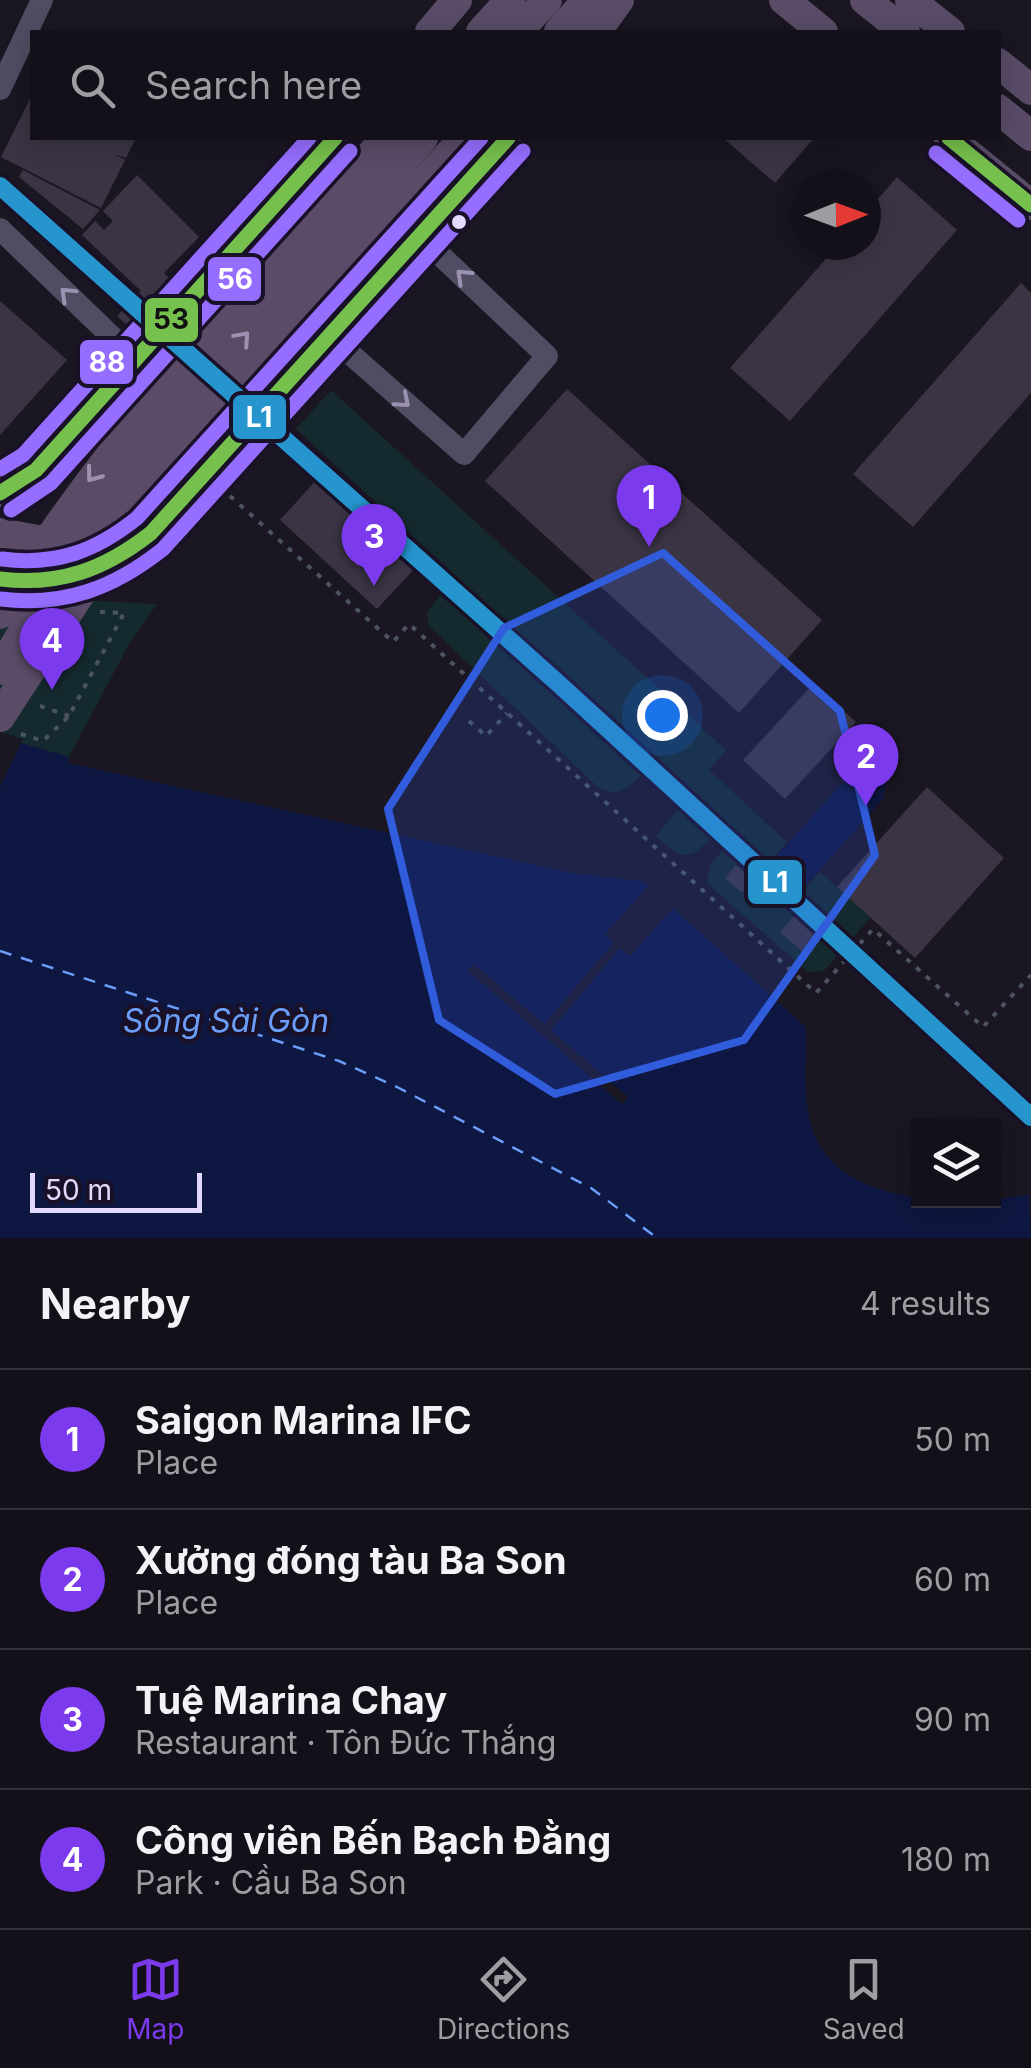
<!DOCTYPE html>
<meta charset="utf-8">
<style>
:root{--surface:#14101a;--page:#211e27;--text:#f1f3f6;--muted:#9d9da2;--line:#333039;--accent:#7c3aed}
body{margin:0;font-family:Inter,sans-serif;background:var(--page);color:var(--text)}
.controls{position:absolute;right:30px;bottom:30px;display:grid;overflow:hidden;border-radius:0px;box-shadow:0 5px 25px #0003}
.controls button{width:90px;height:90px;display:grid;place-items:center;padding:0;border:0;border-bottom:2px solid var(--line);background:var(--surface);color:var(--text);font:50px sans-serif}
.compass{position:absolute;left:791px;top:170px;width:90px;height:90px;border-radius:50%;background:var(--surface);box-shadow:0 5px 25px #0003;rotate:89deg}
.scale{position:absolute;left:30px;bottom:25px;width:172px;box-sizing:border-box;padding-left:10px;border:5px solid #e3d9fd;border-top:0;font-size:28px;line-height:35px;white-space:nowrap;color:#e3d9fd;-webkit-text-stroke:8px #191127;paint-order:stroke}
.you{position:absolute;left:662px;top:715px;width:35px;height:35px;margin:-25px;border:8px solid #fff;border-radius:50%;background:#1a73e8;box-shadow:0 0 0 15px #1a73e833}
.badge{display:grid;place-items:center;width:65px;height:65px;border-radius:50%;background:var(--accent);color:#fff;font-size:32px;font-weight:700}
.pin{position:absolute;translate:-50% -82px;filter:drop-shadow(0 2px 5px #0008)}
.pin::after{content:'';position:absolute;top:52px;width:35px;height:30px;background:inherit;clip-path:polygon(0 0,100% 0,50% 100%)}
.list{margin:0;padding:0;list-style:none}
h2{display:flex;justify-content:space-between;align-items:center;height:130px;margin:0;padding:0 40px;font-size:42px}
h2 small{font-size:32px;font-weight:400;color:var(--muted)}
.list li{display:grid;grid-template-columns:65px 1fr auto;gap:30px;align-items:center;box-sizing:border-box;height:140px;padding:0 40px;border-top:2px solid var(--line)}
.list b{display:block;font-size:38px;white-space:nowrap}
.list p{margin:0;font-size:32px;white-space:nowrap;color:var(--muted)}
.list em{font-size:32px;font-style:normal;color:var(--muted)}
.icon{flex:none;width:55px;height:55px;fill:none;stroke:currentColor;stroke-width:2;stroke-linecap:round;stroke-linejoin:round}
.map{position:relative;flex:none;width:1031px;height:1238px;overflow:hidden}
.search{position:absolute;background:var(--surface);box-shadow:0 5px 25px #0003;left:30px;right:30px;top:30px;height:110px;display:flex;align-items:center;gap:25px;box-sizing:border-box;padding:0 35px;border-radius:0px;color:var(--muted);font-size:38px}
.sheet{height:690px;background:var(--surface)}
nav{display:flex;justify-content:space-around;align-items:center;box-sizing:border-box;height:140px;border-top:2px solid var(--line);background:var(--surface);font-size:28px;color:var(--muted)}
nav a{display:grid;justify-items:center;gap:5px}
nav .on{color:var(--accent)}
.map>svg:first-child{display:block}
</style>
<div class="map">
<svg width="1031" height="1238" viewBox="0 0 1031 1238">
<rect width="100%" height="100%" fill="#1a1622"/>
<!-- green -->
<path fill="#152a2f" d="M331 390 726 750 709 770 787 842 767 865 799 895 820 872 871 917 824 971 808 972 709 885 707 881 711 864 724 849 713 837C687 862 682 860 656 836L680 807 642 774C627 788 620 799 598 787L428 625 427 612 456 576 296 429Z
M0 589 36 598 157 604 129 644 69 757 0 737Z"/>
<!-- water -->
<path fill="#0e1741" d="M0 737 69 757 68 763 577 874 642 881 806 1027C807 1059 802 1097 812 1128 832 1190 908 1200 961 1200 971 1200 983 1203 992 1200 1001 1199 1016 1196 1029 1194L1031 1238H0Z
M868 765 877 768 887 780 883 799 799 893 768 866 852 772Z"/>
<!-- pier -->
<path fill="#1a1622" d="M0 732 23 739 0 787Z
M648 886 673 908 630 956 620 948 551 1030 628 1097 622 1104 468 971 474 964 544 1024 614 942 605 934Z"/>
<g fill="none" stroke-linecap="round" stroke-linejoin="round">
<!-- ferry -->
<path stroke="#6b9ef9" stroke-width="2.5" stroke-dasharray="12 10" stroke-linecap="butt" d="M0 951 339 1061 397 1087 591 1188 657 1238"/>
</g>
<!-- building -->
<path fill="#3a3444" d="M32 95V138H136L126 158 114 154 125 160 101 208 1 157Z
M723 138H814L775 183Z
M23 170 100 210 83 229 19 177Z
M137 175 199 237 164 273 179 287 136 333 117 316 141 291 82 235 95 221 104 230 113 221 103 211Z
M897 177 957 230 790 421 730 368 838 245H866V213Z
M1021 283 1031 293V393L913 527 853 474Z
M0 301 67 360 0 435Z
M567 389 822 620 739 713 485 481Z
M331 464 428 554 377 609 280 520Z
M814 683 856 722 785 799 743 760Z
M927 787 1004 858 915 958 837 887Z
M736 865 753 880 742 893 725 878Z
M798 912 825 935 806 955 780 932Z"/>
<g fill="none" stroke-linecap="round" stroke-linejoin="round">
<!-- path -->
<path stroke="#4c5463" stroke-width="4" stroke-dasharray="5 8" stroke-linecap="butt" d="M230 496 393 642 409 624 816 993 873 929 983 1027 1031 975
M40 706 69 716
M469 721 486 736 507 713
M21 734 43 741 69 716 124 613 99 612"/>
<!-- minor -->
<path stroke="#504c62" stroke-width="22" d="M0 89 42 0
M0 229 135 359
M330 336 464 454 547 356 420 236"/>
<!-- major -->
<path stroke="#5a4c67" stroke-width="30" d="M784 0 823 32
M865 0 905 32
M910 0 950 32
M430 32 457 0
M481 32 510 0
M517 32 547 0
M559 32 587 0
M596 32 619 0
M998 63 1031 90
M998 109 1031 136
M949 138 1031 205
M0 493 36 470 335 138
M0 533 37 540 70 539
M87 573 105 567 151 533 508 138"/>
<!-- major-bridge -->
<path stroke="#5a4c67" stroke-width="30" d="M0 614C108 438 248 290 386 138
M0 670 69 556 154 439 423 138
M0 717 117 537 168 469 226 399 464 138"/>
<defs>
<path id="bus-1" d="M949 138 1031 205
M0 493 36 470 335 138
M0 579C59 586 104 570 151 533L508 138"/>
<path id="bus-2" d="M936 153 1018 220
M11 510 51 483 350 151
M0 599C64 607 114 588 163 549L523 151"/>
<path id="bus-3" d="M0 469 23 455 309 138
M2 559C56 566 96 551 137 518L481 138"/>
</defs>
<!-- bus-1 casing -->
<use href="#bus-1" stroke="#191127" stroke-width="22"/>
<!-- bus-2 casing -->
<use href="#bus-2" stroke="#191127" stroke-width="22"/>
<!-- bus-3 casing -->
<use href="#bus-3" stroke="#191127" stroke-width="22"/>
<!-- bus-1 -->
<use href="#bus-1" stroke="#76c04d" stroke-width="15"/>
<!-- bus-2 -->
<use href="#bus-2" stroke="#966eff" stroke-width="15"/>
<!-- bus-3 -->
<use href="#bus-3" stroke="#966eff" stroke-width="15"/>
<defs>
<path id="metro-1" d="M0 186 560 685 1031 1117"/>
</defs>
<!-- metro-1 casing -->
<use href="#metro-1" stroke="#191127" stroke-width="25"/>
<!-- metro-1 -->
<use href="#metro-1" stroke="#2694cd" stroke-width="18"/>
</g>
<!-- one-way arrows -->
<defs><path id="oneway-chevron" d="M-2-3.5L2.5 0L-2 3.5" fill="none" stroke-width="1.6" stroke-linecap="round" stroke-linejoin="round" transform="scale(2.5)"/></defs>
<g stroke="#9a92b0">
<use href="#oneway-chevron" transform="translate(463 276) rotate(-137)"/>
<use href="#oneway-chevron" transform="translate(67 294) rotate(-136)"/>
<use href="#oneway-chevron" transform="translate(403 401) rotate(41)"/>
</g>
<g stroke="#9e92b2">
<use href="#oneway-chevron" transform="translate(243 338) rotate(-48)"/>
<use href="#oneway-chevron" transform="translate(93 475) rotate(127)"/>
</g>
<!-- marked area -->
<path fill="#315cdc" fill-opacity="0.2" stroke="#315cdc" stroke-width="8" stroke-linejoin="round" d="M663 553 840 711 875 855 744 1040 555 1094 439 1020 388 809 504 628Z"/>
<!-- markers -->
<circle fill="#e3d9fd" stroke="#191127" stroke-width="4" cx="459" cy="222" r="9"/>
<g text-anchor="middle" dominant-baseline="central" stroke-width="9" stroke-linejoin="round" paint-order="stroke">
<!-- water labels -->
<g font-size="32" font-style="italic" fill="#6b9ef9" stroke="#191127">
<text x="226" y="1020">Sông Sài Gòn</text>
</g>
</g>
<g stroke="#191127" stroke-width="4">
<rect x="206" y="255" width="57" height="48" rx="10" fill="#966eff"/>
<rect x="143" y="296" width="57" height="48" rx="10" fill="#76c04d"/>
<rect x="78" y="338" width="57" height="48" rx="10" fill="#966eff"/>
<rect x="231" y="393" width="57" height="48" rx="10" fill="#2694cd"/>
<rect x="746" y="858" width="58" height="48" rx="10" fill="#2694cd"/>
</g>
<g font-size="28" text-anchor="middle" font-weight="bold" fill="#fff">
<text x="235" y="289">56</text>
<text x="107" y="372">88</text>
<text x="259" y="427">L1</text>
<text x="775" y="892">L1</text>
</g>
<g font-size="28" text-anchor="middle" font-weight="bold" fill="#111">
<text x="171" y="329">53</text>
</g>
</svg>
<div class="controls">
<button><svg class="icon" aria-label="layers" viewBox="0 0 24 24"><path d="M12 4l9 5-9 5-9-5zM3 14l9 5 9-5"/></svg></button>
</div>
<svg class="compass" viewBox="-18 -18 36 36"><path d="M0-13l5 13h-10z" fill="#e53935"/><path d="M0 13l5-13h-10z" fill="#9d9da2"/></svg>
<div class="scale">50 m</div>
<div class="you"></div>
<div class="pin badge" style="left:649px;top:547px">1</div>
<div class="pin badge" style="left:866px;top:806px">2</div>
<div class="pin badge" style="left:374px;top:586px">3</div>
<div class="pin badge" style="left:52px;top:690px">4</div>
<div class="search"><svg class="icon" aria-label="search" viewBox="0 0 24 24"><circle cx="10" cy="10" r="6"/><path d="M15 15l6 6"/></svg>Search here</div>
</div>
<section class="sheet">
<h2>Nearby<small>4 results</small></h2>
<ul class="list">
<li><span class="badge">1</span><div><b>Saigon Marina IFC</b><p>Place</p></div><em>50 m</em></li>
<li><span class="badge">2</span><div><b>Xưởng đóng tàu Ba Son</b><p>Place</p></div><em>60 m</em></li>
<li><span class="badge">3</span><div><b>Tuệ Marina Chay</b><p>Restaurant · Tôn Đức Thắng</p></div><em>90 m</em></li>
<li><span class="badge">4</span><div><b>Công viên Bến Bạch Đằng</b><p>Park · Cầu Ba Son</p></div><em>180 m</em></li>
</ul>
</section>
<nav>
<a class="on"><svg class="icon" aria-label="map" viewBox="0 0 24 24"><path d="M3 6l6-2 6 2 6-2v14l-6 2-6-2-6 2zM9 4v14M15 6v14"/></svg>Map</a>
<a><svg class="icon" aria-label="directions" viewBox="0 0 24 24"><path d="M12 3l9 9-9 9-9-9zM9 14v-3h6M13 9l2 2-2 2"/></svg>Directions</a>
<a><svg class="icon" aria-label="saved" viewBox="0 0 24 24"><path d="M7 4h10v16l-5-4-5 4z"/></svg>Saved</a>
</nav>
